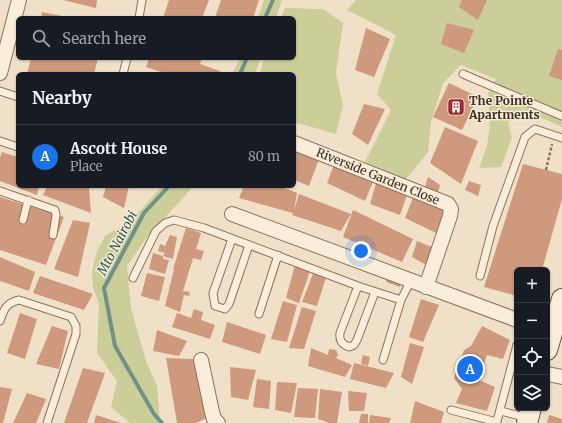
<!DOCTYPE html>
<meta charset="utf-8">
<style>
:root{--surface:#171b24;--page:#20242c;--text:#f1f3f6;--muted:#9ea1a6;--line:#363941;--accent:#1a73e8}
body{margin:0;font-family:Merriweather,serif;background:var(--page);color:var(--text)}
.controls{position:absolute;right:12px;bottom:12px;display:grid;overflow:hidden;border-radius:6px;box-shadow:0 1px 3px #0004}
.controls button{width:36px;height:36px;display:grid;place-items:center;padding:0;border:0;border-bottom:1px solid var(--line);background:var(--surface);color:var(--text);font:20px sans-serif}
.you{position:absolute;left:361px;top:251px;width:14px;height:14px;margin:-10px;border:3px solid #fff;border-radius:50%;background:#1a73e8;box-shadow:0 0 0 6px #1a73e833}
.badge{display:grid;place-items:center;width:26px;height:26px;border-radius:50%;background:var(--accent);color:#fff;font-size:13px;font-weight:700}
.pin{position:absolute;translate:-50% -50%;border:2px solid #fff;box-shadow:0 1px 4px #0006}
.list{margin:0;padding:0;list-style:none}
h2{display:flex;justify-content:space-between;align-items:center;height:52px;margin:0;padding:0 16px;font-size:17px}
h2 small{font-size:13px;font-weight:400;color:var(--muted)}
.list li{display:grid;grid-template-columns:26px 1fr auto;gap:12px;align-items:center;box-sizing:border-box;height:64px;padding:0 16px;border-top:1px solid var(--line)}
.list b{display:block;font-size:15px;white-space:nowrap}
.list p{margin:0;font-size:13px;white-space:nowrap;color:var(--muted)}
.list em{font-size:13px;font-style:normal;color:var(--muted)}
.icon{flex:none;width:22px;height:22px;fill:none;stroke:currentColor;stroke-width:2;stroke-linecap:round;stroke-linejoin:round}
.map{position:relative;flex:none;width:562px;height:423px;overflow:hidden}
.search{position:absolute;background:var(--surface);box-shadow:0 1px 3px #0004;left:16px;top:16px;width:280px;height:44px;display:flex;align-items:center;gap:10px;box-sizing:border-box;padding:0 14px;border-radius:6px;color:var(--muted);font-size:15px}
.panel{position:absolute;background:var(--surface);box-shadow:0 1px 3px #0004;left:16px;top:72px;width:280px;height:116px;border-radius:6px}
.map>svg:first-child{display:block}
</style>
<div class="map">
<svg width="562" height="423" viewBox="0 0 562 423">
<rect width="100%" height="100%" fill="#efe0c7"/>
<!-- green -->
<path fill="#ccce9a" d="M264 0H282L276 18H258Z
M356 0H562V127L528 112 508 122 512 138 501 167 479 168 487 146 490 122 488 93 496 79 461 65 443 83 431 122 428 152 406 179 365 162 391 110 377 94 396 35 347 10Z
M285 8 323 9 343 23 336 73 343 105 336 134 294 122V74H260L264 58H294V18H281Z
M240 58H261L255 74H232Z
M164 186H194L147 237 127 266 131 308 146 361 157 386 160 423H130L111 407 117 381 97 353 99 304 93 288 92 271 97 251 105 236 131 221 159 189Z"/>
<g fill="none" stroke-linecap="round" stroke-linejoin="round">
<!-- stream -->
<path stroke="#6e9287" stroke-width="4" d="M265 18 273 0
M240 74 247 58
M162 423 154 414 115 346 104 288 144 213 169 186"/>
</g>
<!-- building -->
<path fill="#ce997c" d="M63 0H97L96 8Z
M169 0H209L202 18H163Z
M221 0H259L253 18H215Z
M462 0H487L478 20 459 7Z
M42 12 66 17V18H41Z
M447 23 474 30 464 53 441 44Z
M366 28 390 39 374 77 355 70Z
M558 49 562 50V80L549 76Z
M31 58H98L94 74H27Z
M149 58H202L200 64 220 71 219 74H167L146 67Z
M449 83 478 97 462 130 433 117Z
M364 104 385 109 368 145 352 134Z
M445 127 478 141 461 184 430 163Z
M294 150 319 159 309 186 294 180Z
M2 152 18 157V186H39L37 195 0 181V157Z
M335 162 373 182 365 201 327 183Z
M523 164 562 174V199L542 270H517V296L484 287Z
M428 177 440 185 438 193 425 187Z
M377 180 408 192 400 215 370 204Z
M469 181 481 185 478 196 465 190Z
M47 186H85L89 188 91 213 43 195Z
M106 186H129L124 208 103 197Z
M244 186H279L297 193 294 210 299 194 351 214 341 231 292 215 293 213 239 198Z
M414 195 446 211 436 233 405 218Z
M0 197 64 217 46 265 0 250Z
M353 210 413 239 402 262 343 237Z
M73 220 90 223 78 277 54 269Z
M186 228 201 233 196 249 204 251 201 260 193 258 183 291 190 292 189 296 184 295 180 312 165 306 174 269H173Z
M170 235 177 237 173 259 163 256 165 253 158 251 160 244 165 246Z
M417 241 434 248 426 265 412 257Z
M153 253 163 256V259L169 260 165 274 149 269Z
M0 257 35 272 29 291 0 281Z
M295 265 311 268 299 303 286 298Z
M314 271 327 274 317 306 302 302Z
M389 272 402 279 400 287 386 282Z
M147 273 165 277 159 301 141 296Z
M40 276 93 294 84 310 33 293Z
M421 299 439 305 423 342 409 337Z
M283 301 297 305 287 342 271 339Z
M302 307 316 311 304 349 289 348Z
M194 309 203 312 201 320 215 325 210 339 172 327 177 313 191 318Z
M20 313 37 319 25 359 7 353Z
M227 322 266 335 260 354 222 342Z
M52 326 68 331 59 369 36 364Z
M482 326 510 340 503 359 487 355 479 380 495 387 487 411 456 403 462 389 454 378 464 350 471 346Z
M157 330 187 341 179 356 153 351Z
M410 343 424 347 412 384 401 377Z
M311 348 328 355 329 349 336 350 338 355 336 358 352 365 345 377 308 366Z
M363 355 370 357 368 366 361 364Z
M166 358 193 359 207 418 196 423H177Z
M354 363 394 373 386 388 350 379Z
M230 367 256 370 248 400 231 397Z
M83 368 105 373 87 423H64Z
M257 379 271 381 269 409 253 407Z
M277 382 297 383 291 413 275 410Z
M0 387 12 389 3 423H0Z
M298 388 318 389 315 418 294 417Z
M320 389 342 392 337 423H329L318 419Z
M348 391 367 393 364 411H349Z
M27 393 46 399 36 423H13Z
M415 401 444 412 441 423H410Z
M361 414H368V423H359Z
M96 415 121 423H94Z
M370 415 391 418 389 423H369Z
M549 415 562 419V423H547Z"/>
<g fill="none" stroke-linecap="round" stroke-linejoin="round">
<defs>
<path id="lane" d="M139 18 142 0
M123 74 127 58
M463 74 562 116
M0 91 18 97
M0 141 18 147
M0 191 55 210 56 215 53 235
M23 220 28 200
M232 239 213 293 215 306 225 309 229 304 249 245
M480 276 493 226 525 137 535 129 562 138
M133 278 156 231 165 223 174 220 204 228 358 286 401 300 411 280
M358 286 340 333C339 341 342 344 349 347L354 345 357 340 375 292
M259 314 278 255
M0 321C4 309 6 303 19 300L71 317 76 326V334L47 423
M383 360 401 300
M451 410 493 421H497L517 345
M501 411 528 418"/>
<path id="street" d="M0 73 19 0
M294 143 448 204 451 209 450 216 426 287
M232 214 517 320
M201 360 212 412 214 419 218 423
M547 374 562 377"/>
<path id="secondary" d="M547 350 562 299
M527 423 531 408"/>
</defs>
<!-- lane casing -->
<use href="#lane" stroke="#8c725c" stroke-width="9"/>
<!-- street casing -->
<use href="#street" stroke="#8c725c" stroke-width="16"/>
<!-- secondary casing -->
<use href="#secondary" stroke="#6d533f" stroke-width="22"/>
<!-- path -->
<path stroke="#8c725c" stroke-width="2.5" stroke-dasharray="3 2" stroke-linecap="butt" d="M546 170 552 144"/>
<!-- lane -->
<use href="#lane" stroke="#faeedb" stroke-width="7"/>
<!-- street -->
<use href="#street" stroke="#faeedb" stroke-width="14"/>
<!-- secondary -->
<use href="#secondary" stroke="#faeedb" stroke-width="20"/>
</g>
<!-- icons -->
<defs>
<symbol id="building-square" viewBox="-11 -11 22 22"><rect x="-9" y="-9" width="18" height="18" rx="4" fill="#9c2a33" stroke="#f6ebd7"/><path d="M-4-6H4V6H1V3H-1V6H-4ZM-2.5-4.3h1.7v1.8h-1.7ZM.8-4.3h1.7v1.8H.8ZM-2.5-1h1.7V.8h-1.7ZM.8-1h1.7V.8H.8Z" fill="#fff"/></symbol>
</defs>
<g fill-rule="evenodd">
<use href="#building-square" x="446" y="97" width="20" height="20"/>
</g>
<g text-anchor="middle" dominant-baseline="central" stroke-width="3" stroke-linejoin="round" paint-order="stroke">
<!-- poi labels -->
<g font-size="12" font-weight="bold" fill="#3c2b20" stroke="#f6ebd7" text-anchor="start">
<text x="469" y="100">The Pointe<tspan x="469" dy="14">Apartments</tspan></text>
</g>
<!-- street labels -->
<g font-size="12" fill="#3c2b20" stroke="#f6ebd7">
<text transform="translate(378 176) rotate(22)">Riverside Garden Close</text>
</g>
<!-- water labels -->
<g font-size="13" font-style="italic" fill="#2f5b56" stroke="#f6ebd7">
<text transform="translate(117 243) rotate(-62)">Mto Nairobi</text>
</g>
</g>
</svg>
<div class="controls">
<button>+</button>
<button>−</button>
<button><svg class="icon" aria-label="locate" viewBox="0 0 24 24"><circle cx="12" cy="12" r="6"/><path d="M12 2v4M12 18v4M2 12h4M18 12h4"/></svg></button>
<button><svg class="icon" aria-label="layers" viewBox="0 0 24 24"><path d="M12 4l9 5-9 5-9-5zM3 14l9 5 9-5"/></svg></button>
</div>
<div class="you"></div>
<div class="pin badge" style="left:470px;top:369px">A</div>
<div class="search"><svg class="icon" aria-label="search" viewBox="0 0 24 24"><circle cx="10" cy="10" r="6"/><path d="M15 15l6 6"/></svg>Search here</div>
<section class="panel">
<h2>Nearby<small></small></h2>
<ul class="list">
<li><span class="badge">A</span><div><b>Ascott House</b><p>Place</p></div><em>80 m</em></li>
</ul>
</section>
</div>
